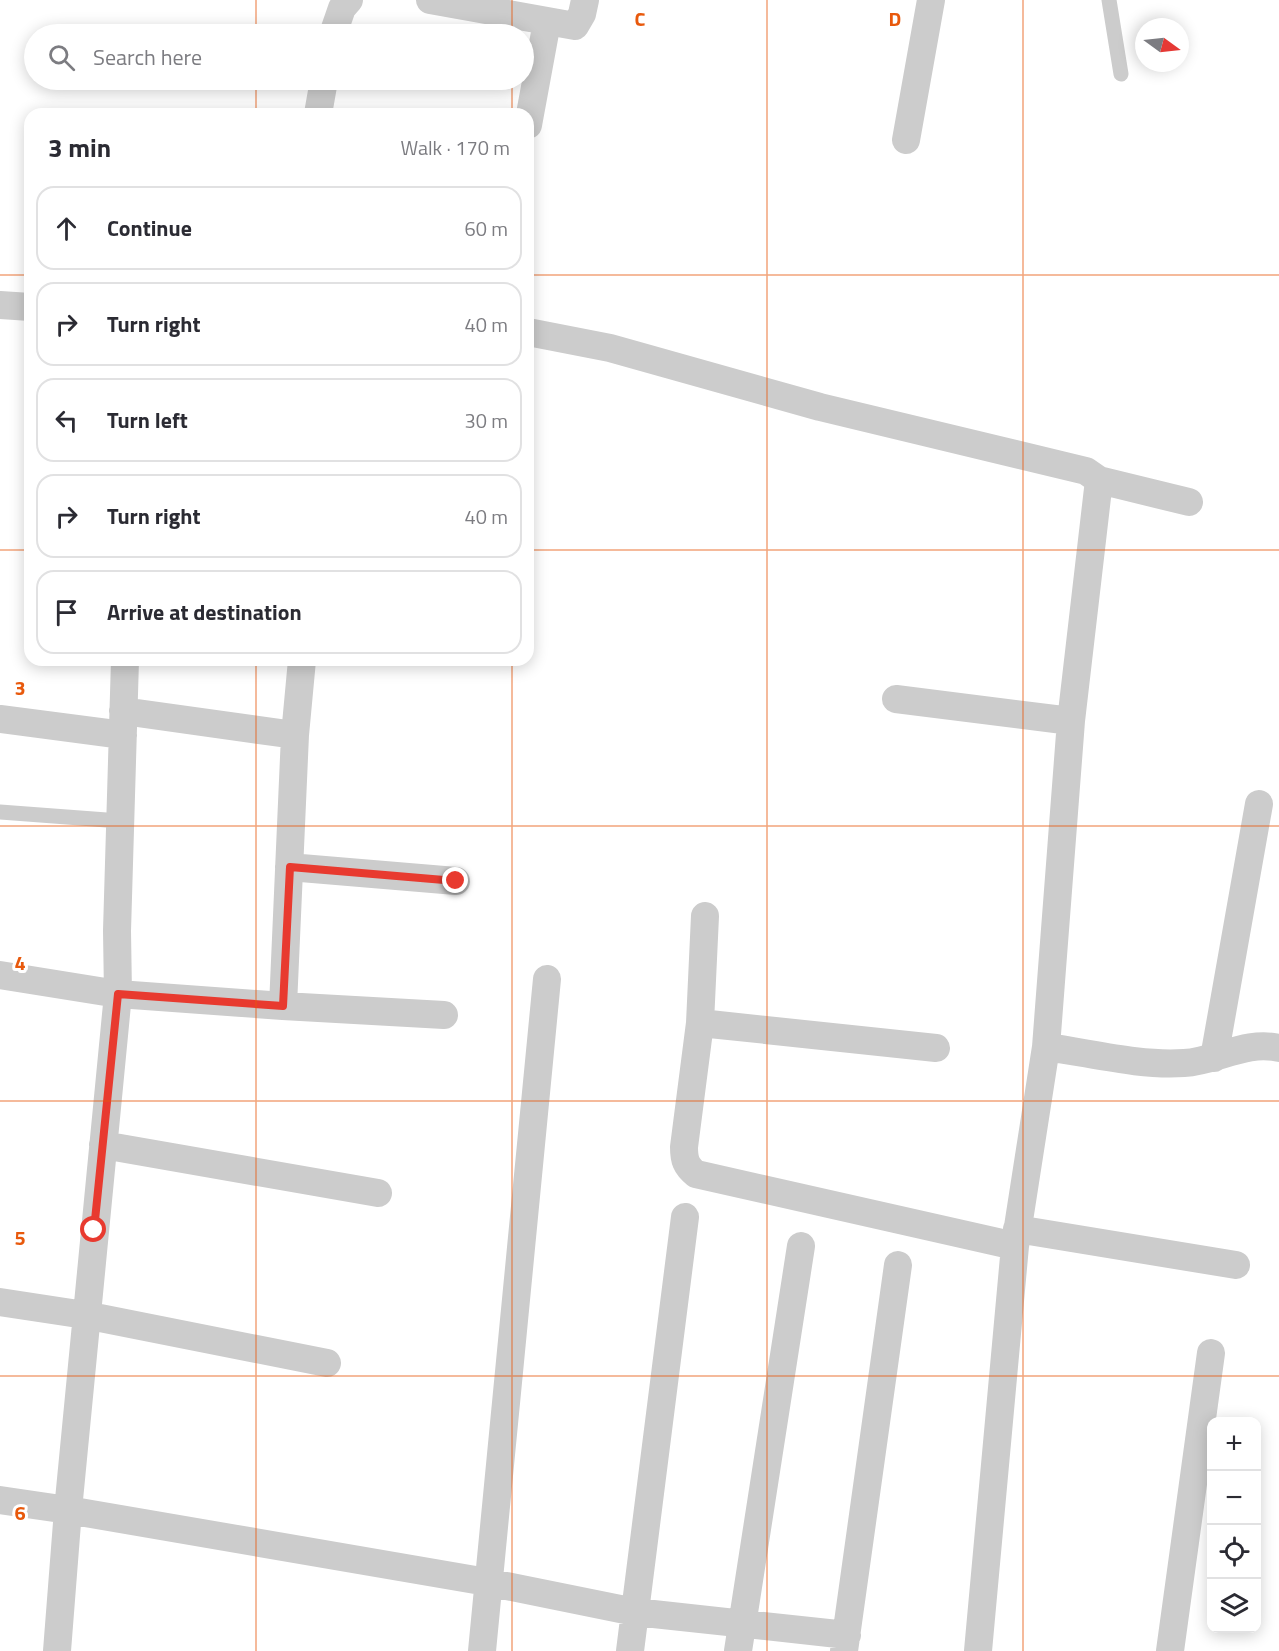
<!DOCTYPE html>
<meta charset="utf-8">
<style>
:root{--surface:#fff;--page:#f2f2f3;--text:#2b2b33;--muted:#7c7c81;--line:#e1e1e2}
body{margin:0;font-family:"Titillium Web",sans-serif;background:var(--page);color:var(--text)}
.controls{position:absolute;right:18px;bottom:18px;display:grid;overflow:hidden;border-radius:12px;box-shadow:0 3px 15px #0003}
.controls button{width:54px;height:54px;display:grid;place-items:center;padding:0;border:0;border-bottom:2px solid var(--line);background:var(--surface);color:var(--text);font:30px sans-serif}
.compass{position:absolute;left:1135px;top:18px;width:54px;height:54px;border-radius:50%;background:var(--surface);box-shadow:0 3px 15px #0003;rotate:105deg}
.stop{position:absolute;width:18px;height:18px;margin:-14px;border:4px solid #e83a2f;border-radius:50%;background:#fff}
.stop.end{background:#e83a2f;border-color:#fff;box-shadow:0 2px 6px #0008}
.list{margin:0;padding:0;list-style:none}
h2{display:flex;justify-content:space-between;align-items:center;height:78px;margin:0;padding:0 24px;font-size:26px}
h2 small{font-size:20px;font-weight:400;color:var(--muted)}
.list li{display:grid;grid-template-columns:39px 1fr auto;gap:18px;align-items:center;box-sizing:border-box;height:84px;margin:0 12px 12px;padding:0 12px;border:2px solid var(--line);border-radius:18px}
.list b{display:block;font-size:22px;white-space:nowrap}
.list em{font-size:20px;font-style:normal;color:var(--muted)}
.icon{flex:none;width:33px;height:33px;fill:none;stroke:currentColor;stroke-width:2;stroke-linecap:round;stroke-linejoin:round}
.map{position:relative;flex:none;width:1279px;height:1651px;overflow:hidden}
.search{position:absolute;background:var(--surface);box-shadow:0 3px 15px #0003;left:24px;top:24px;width:510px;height:66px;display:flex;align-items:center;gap:15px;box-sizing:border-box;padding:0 21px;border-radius:33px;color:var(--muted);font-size:22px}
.panel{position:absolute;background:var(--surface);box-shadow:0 3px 15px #0003;left:24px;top:108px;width:510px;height:558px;border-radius:18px}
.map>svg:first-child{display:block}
</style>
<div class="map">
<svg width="1279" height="1651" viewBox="0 0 1279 1651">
<rect width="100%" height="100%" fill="#fff"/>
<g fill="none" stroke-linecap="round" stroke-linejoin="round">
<!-- lane -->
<path stroke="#ccc" stroke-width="15" d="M1109 0 1121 74
M0 812 120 821"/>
<!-- street -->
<path stroke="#ccc" stroke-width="28" d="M430 0 575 26 582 14 585 0
M333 34 342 8 349 0
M318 114 324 80
M528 125 547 22
M906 140 931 0
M0 305 30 307
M528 332 610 348 820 407 1086 471 1099 480 1071 721 1046 1047 1015 1246 978 1651
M1099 480 1189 502
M896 699 1071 721
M123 711 295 735
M0 719 123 735
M289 867 456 881
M705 916 700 1023 684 1147C684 1160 686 1166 696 1174L1015 1246
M0 975 118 994 283 1006 444 1015
M283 1006 295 735 302 660
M700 1023 936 1048
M1046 1047C1091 1053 1138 1066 1184 1063 1217 1061 1246 1040 1279 1048
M1214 1058 1259 804
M103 1145 378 1193
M1017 1229 1236 1265
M0 1302 85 1315 327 1363
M0 1500 68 1510 118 994 117 931 125 660
M57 1651 68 1510 487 1582 635 1612 847 1635
M482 1651 547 979
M630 1651 685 1217
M738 1651 801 1246
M844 1651 898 1265
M1170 1651 1211 1353"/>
</g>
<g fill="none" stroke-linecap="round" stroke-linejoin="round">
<!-- route -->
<path stroke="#e83a2f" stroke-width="8" d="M94 1230 118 994 283 1006 290 867 456 881"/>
</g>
<!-- grid -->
<path fill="none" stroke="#e8590c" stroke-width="1.5" stroke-opacity="0.55" d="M256 0V34M512 0V34M767 0V1651M1023 0V1651M256 80V114M512 80V114M0 275H30M528 275H1279M0 550H30M528 550H1279M256 660V1651M512 660V1651M0 826H1279M0 1101H1279M0 1376H1279"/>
<g font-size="20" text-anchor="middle" font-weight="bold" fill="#e8590c" stroke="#fff" stroke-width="6" stroke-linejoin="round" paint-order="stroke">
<text x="640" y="26">C</text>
<text x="895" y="26">D</text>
<text x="20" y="695">3</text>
<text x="20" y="970">4</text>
<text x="20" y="1245">5</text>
<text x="20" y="1520">6</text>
</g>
</svg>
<div class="controls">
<button>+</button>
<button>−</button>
<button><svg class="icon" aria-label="locate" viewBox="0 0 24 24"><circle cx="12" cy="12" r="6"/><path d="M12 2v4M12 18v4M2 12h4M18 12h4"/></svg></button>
<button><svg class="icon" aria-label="layers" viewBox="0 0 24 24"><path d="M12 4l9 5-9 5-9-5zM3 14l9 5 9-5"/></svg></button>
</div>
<svg class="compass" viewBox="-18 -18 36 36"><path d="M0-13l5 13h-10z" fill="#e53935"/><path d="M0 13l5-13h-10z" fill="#7c7c81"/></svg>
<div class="stop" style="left:94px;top:1230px"></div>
<div class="stop end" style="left:456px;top:881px"></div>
<div class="search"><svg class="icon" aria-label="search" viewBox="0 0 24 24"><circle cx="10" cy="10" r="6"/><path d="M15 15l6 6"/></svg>Search here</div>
<section class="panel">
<h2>3 min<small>Walk · 170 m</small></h2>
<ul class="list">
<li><svg class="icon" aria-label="ahead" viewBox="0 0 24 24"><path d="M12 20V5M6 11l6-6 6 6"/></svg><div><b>Continue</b></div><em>60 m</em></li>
<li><svg class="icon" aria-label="right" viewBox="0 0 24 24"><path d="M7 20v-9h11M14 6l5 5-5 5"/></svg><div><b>Turn right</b></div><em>40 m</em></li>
<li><svg class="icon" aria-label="left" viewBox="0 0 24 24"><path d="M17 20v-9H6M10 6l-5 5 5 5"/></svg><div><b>Turn left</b></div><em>30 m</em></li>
<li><svg class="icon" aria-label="right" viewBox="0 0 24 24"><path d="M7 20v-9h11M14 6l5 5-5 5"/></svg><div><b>Turn right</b></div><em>40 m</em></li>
<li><svg class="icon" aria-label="arrive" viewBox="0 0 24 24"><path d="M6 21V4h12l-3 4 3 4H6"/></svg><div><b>Arrive at destination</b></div></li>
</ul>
</section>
</div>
